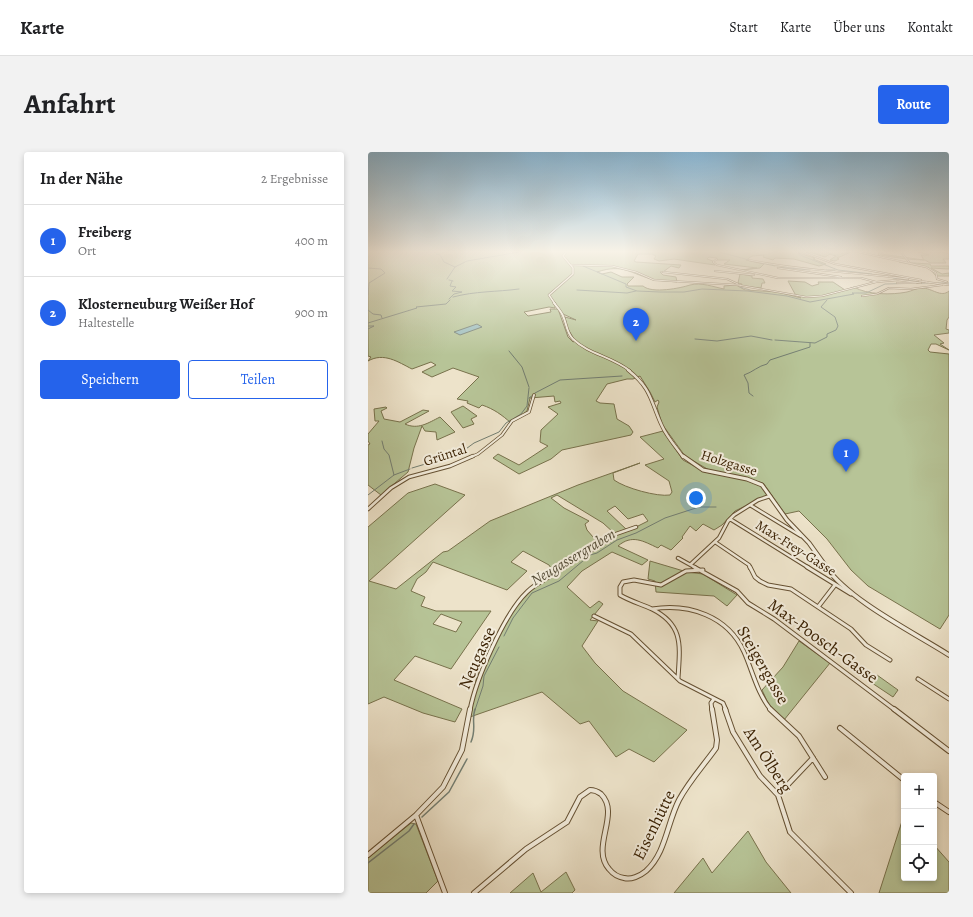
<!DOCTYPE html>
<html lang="de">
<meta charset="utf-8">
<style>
:root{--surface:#fff;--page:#f2f2f2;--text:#202124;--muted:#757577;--line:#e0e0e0;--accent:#2563eb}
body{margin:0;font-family:Alegreya,serif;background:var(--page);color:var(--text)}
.controls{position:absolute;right:12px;bottom:12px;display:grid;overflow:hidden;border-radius:4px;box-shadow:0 2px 6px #0003}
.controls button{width:36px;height:36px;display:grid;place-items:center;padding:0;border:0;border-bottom:1px solid var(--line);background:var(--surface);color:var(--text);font:20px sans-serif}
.you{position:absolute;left:328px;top:346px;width:14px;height:14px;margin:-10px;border:3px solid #fff;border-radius:50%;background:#1a73e8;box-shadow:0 0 0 6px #1a73e833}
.badge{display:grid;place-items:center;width:26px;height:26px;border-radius:50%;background:var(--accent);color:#fff;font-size:13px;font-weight:700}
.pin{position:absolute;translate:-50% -33px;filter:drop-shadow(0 1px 2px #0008)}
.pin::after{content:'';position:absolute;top:21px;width:14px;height:12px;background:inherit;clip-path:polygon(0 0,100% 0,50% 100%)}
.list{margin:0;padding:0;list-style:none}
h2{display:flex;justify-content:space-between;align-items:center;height:52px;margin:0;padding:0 16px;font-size:17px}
h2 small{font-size:13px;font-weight:400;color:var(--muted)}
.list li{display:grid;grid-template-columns:26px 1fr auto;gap:12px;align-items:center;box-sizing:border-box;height:72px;padding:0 16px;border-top:1px solid var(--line)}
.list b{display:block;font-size:15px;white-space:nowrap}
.list p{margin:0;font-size:13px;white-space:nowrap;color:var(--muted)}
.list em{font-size:13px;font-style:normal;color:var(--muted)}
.actions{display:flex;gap:8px;padding:12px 16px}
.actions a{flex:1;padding:9px 0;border:1px solid var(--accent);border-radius:4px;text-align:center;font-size:14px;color:var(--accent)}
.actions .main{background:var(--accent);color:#fff}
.icon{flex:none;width:22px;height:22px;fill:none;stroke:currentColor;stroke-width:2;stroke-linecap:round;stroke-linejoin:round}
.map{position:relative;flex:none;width:581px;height:741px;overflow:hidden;border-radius:4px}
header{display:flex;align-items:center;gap:24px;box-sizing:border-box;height:56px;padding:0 20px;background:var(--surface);border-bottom:1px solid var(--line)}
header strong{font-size:19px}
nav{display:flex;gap:22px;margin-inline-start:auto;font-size:14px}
.intro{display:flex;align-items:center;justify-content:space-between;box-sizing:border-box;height:96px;padding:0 24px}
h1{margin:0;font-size:28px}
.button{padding:10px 18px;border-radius:4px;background:var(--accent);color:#fff;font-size:14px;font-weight:700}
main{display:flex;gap:24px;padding:0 24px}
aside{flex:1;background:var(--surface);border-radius:4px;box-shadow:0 2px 6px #0003}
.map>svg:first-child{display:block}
</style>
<header>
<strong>Karte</strong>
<nav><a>Start</a><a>Karte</a><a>Über uns</a><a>Kontakt</a></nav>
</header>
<div class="intro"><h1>Anfahrt</h1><a class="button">Route</a></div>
<main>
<aside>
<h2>In der Nähe<small>2 Ergebnisse</small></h2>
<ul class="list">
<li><span class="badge">1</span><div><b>Freiberg</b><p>Ort</p></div><em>400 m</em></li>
<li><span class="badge">2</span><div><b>Klosterneuburg Weißer Hof</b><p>Haltestelle</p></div><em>900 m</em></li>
</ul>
<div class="actions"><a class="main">Speichern</a><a>Teilen</a></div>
</aside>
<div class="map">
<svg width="581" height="741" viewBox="0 0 581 741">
<rect width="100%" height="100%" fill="#ede3ca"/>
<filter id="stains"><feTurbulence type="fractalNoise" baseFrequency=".005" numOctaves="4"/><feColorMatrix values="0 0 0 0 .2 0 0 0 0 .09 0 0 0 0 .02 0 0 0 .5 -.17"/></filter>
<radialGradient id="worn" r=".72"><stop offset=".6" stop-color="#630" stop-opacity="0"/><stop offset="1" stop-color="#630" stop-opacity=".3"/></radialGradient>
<!-- green -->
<path fill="#b7c497" stroke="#78724c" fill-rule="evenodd" d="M0 99H485L469 106 471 107 467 109 462 108 468 104 462 102 457 105 442 100 430 101 447 106 445 107 458 112 451 114 426 107 407 106 405 108 395 105 396 103 384 104 378 108 396 112 392 116 373 118 389 116 356 112 362 108H349V106L341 105 339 107 345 109 347 113 306 107 291 109 286 107 288 104 284 102H270L266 109 268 110 313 113 311 116 303 114 295 120H292L295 123 308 125 309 130C302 129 294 129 287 128 262 122 256 111 229 120L234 122 243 120 254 125H266L259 132 260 134H275C284 142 313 136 322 133 333 130 346 135 356 137V134L368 133 377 138 410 140 433 146 427 142 420 129 437 130 444 134 451 132 450 130H465L477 138 486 135C499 143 524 143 539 140 544 139 548 136 554 136 564 136 573 146 581 139V165L579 168 578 177 581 178V181L566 183 576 191 572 192 581 198 568 192H563L560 198 562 200 581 202V463L572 477 500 434 483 418 459 387 431 359 417 362 395 331 373 325 341 318 317 304 294 272 289 255 291 250 290 248 287 250 282 240 272 224 265 227H259L239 232 228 249 232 251 246 252 249 267 261 274 265 280 263 283 194 298 183 307 151 322 125 306 130 302 151 313 180 294 172 290 173 278 190 262 180 255 193 251 192 249 187 250 186 244 162 246 159 259 143 271C134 263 126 257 114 253L111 256 99 251 100 249 89 247 111 225 85 216 64 225 54 220 68 213 63 210 44 217C30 210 16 200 0 209L3 205 0 204ZM187 154 195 162 208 168 197 165 199 175 207 189 205 190 200 185 190 157H182L183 160 160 164 156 160 181 155 187 156Z
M511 99H514L513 102 556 108 553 103H561L548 99 581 101V107H575L578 111H562L557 108H556L538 107 512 103 510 105Z
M531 110 562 112 563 114H581V117L563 116 574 122 581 121V124H568L561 116Z
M372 122 384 124V126L395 127 397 131H394L393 136 373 134 374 132 370 131Z
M95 254 109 264 103 267 106 272 95 276 83 260Z
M18 255 19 256 13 259 16 267 32 270 55 258 61 259 37 272C50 278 60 271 72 265L87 280 69 288 68 280 57 279 54 274 46 296 40 320 13 343 0 333V293L2 292 0 289V282L11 269H7L6 257Z
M295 279 315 308 337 320 378 328 393 334 400 343 367 359 354 373 346 378 335 372 328 379 322 374 314 385 315 386 303 398 293 393 290 396C275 389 264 382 250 394L280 408 274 413 244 400 214 419 199 435 222 456 231 449 235 452 222 468 230 469 214 494 227 511 255 539 319 578 286 610 261 597 248 605 221 569 212 572 174 540 99 566 109 524 146 454 160 438 186 421 181 413 155 399 143 410 159 419 139 438 65 410 58 420 49 427 43 439 57 445 53 454 68 459H123L83 517 47 504 26 528 94 557 87 570 55 561 16 545 0 552V375L40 341 67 332 97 343 1 429 28 437 75 400 80 399 122 369 210 333 272 311 245 321 246 328C257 336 289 345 302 343L304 340 301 329 277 313 296 307 272 285ZM189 343 235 371 246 381 231 392 219 378 217 372 221 369 196 356 183 346ZM247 354 260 367 275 362 280 369 260 379 239 359ZM73 462 94 470 88 480 65 472Z
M282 409 319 420 335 422 369 443 359 454 346 444 288 440 287 429 280 427Z
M431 489 462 511 416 568 401 553 394 538 415 515Z
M509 523 530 538 525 545 504 531Z
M536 663V726H566V693L581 710V741H511Z
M43 671 48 672 70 729 58 741H0V706Z
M380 679 398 710 423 741H306L335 706 344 721Z
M198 720 207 738 204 741H142L165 721 173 740Z"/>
<!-- water -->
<path fill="#9bbdbe" stroke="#737e72" d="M109 172 114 175 92 183 86 180Z"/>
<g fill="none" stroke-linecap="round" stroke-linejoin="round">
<!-- stream-far1 -->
<path stroke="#737e72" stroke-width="1" d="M60 99 69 101
M71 99 68 102 72 103 76 110 87 115 79 127
M348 99 388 110
M429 99 432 103 470 118 504 122
M393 111 407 114
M215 114 258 132V135L269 139 292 140H316L334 137 379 139 419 144 442 150 486 142 484 141H498L517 132 560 131
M87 115 99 109 157 99
M409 115 442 118
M0 116 13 117 17 121 1 131 0 143
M450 118H456
M458 118H467
M525 126 552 130
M81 128 85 129
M570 131H581
M372 135 382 138
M209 138 259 141 268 139
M85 145C107 139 129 140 151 137
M81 147 86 142 94 140 84 139 88 135 82 134 84 129
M0 158 5 162 13 163 14 166
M0 171 49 156 48 155 78 152 82 148
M0 174H6L0 177
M327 187 349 189 383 184 404 188
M407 188 447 191 459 185V182L468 178 470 174 467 165 453 155 459 148
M141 199 154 215 161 235
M167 241 192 228 254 224
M385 244 381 241 380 231 376 223C385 220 390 214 399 212L402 208 442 195V191
M161 246 165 243
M44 316 91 302 106 291 131 280 138 271 153 262 159 254 161 236
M26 323 42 317
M0 343 26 323 21 303 16 297 14 289
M136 484 145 466 164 441 191 429 222 403 229 401 249 388 268 381 297 366 331 355H348
M107 558 115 534 116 524 131 495"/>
<!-- stream -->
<path stroke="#737e72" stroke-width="1.5" d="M103 590C109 576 103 569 107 557
M54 665 81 640 99 607
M0 711 41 679 46 672"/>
<defs>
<path id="minor-far4" d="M432 99 467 112 553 128
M486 99 558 115 568 121 569 127 579 130
M532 99 541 110
M349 107 345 110 349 113 410 126H493L508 130 530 128 553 131
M381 108C433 119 487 120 540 127
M203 113 244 114 268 120 286 128 370 133 438 145 454 144 508 130
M410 116 473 125
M347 119 386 123
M295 120 359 127 370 132
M551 129 559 130
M558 130 581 133
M529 131H548
M494 144 509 142 521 136 543 137 574 133"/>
<path id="minor-far3" d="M103 305 110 302 134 283 144 269 161 260 166 243"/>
<path id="minor-far2" d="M382 353 433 384
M0 357 23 336 41 325 82 314 105 304
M362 367 441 416
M347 390 381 413 382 416
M310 406 328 416
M323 412 351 386 360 369 366 363 390 348 402 344
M192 416 231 394 248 382 268 375"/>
<path id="minor-far1" d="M326 415 369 439 380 451 406 467 527 558
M382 415 387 425 392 429 400 433 423 437 483 477 498 493 522 508
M439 415 483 442
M450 455 467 433
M284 457C321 451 360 464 376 500 385 520 389 541 403 558
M226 464 263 482 312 529 355 551 358 558
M310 526C312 494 316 473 284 457 273 452 262 449 252 443V435L255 430 266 428 293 433 318 419 335 418
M550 527 581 547
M102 558C108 527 136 462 159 440 170 429 182 427 193 415
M344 558 343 551 346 547"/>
<path id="minor" d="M357 557 365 580 392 624 410 643 422 680 483 741
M402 557 431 584 457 625
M526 557 581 599
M472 576 536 628
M410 643 445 606
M566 650 581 660
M48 663 77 741
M0 703 48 663 75 635 94 598 102 557
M106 741 158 697 199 670 212 645 222 638C227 638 229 639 233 642 253 662 222 695 241 717 245 722 249 725 256 726 263 728 272 724 278 719 298 701 299 671 311 648 321 629 336 613 348 596L349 588 344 557"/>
<path id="tertiary-far4" d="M187 152 181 143 205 122V116L195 104 199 99"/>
<path id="tertiary-far3" d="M186 151C189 155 193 159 195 164 199 172 198 180 205 187 220 202 245 205 262 219"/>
<path id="tertiary-far2" d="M260 218C284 237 282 248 294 274 299 285 308 295 315 305"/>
<path id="tertiary-far1" d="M315 304 335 318 379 327 394 333 419 368 441 391 459 416"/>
<path id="tertiary" d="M458 415C482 449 545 480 581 503"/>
</defs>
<!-- minor-far4 casing -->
<use href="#minor-far4" stroke="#655032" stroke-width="2"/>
<!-- minor-far3 casing -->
<use href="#minor-far3" stroke="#655032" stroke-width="3.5"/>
<!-- minor-far2 casing -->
<use href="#minor-far2" stroke="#655032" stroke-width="4.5"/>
<!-- minor-far1 casing -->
<use href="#minor-far1" stroke="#655032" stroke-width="5"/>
<!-- minor casing -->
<use href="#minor" stroke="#655032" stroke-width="6"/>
<!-- tertiary-far4 casing -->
<use href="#tertiary-far4" stroke="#655032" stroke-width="2.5"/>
<!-- tertiary-far3 casing -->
<use href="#tertiary-far3" stroke="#655032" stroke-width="3"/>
<!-- tertiary-far2 casing -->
<use href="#tertiary-far2" stroke="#655032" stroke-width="4"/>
<!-- tertiary-far1 casing -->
<use href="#tertiary-far1" stroke="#655032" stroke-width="5"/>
<!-- tertiary casing -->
<use href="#tertiary" stroke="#655032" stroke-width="5.5"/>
<!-- minor-far4 -->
<use href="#minor-far4" stroke="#f3eddd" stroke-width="1"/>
<!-- minor-far3 -->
<use href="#minor-far3" stroke="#f3eddd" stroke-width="2"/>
<!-- minor-far2 -->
<use href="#minor-far2" stroke="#f3eddd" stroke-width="2.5"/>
<!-- minor-far1 -->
<use href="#minor-far1" stroke="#f3eddd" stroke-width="3"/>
<!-- minor -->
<use href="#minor" stroke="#f3eddd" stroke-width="4"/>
<!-- tertiary-far4 -->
<use href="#tertiary-far4" stroke="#f3eddd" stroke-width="1.5"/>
<!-- tertiary-far3 -->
<use href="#tertiary-far3" stroke="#f3eddd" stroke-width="2"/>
<!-- tertiary-far2 -->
<use href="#tertiary-far2" stroke="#f3eddd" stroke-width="2.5"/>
<!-- tertiary-far1 -->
<use href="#tertiary-far1" stroke="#f3eddd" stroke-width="3"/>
<!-- tertiary -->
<use href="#tertiary" stroke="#f3eddd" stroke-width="3.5"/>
</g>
<!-- sky -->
<linearGradient id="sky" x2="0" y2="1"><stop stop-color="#89b8d7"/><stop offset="0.49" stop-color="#f7f2e7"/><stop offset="1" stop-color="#f7f2e7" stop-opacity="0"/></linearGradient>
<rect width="581" height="203" fill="url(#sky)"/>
<g text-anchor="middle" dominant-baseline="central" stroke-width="4" stroke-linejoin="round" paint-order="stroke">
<!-- street labels -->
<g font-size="14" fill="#381f00" stroke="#f3eddd">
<text transform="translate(77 303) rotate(-18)">Grüntal</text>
<text transform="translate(361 311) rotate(17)">Holzgasse</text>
<text transform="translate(428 396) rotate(32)">Max-Frey-Gasse</text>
</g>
<!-- water labels -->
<g font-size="15" font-style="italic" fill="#564e39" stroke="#f3eddd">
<text transform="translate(205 405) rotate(-31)">Neugassergraben</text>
</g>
<!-- near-street labels -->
<g font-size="17" fill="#381f00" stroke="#f3eddd">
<text transform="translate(455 489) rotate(36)">Max-Poosch-Gasse</text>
<text transform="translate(109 506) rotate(-66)">Neugasse</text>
<text transform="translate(395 513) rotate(60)">Steigergasse</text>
<text transform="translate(400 608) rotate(57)">Am Ölberg</text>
<text transform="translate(286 673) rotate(-64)">Eisenhütte</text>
</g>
</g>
<rect width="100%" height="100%" filter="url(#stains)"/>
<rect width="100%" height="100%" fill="url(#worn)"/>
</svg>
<div class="controls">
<button>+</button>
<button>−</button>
<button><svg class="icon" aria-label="locate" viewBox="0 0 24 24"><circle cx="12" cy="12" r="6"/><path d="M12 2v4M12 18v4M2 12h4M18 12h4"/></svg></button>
</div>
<div class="you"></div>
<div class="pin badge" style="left:478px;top:320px">1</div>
<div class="pin badge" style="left:268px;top:189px">2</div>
</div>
</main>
